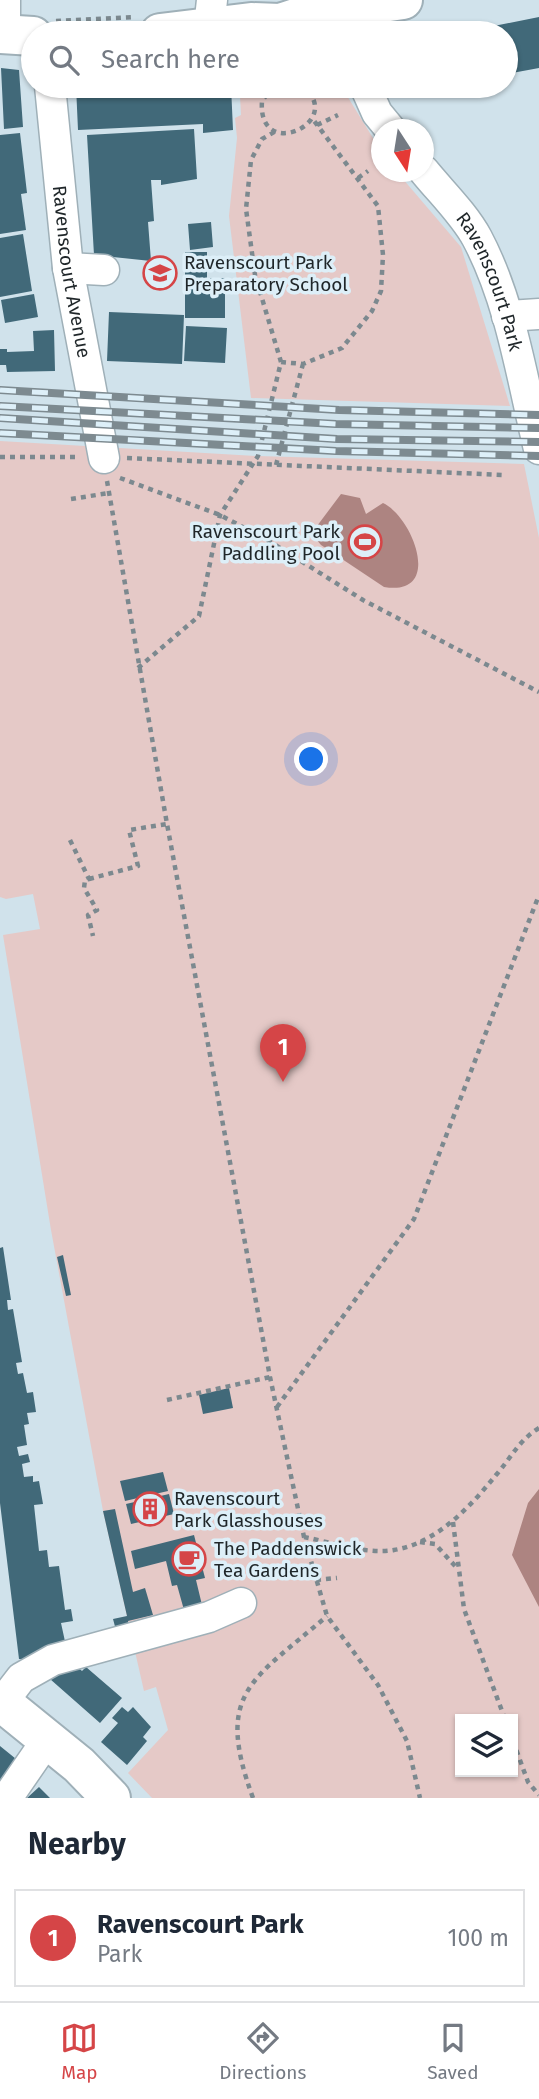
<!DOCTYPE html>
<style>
:root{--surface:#fff;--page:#f6f6f7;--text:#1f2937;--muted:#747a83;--line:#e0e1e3;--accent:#d54547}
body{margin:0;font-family:"Fira Sans",sans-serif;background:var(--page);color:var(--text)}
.controls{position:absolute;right:21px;bottom:21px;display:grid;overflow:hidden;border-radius:0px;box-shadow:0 2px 5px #0004}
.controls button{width:63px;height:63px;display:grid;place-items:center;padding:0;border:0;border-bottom:2px solid var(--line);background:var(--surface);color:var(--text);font:35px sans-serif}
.compass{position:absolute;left:371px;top:119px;width:63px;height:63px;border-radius:50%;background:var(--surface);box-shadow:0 2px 5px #0004;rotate:168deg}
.you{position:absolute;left:312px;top:760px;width:24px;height:24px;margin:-18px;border:5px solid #fff;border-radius:50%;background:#1a73e8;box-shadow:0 0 0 10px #1a73e833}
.badge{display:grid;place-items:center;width:46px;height:46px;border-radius:50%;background:var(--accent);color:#fff;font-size:23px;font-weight:700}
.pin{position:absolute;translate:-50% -58px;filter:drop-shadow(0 2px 4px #0008)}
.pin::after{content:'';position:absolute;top:37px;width:24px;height:21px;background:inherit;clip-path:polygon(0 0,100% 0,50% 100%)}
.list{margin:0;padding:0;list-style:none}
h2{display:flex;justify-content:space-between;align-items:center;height:91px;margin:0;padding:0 28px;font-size:30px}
h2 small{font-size:23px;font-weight:400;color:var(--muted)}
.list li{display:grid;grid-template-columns:46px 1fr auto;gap:21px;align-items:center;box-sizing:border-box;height:98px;margin:0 14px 14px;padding:0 14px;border:2px solid var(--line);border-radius:0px}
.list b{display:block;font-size:26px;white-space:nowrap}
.list p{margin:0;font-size:23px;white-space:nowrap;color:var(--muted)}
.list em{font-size:23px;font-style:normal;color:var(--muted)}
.icon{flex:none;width:38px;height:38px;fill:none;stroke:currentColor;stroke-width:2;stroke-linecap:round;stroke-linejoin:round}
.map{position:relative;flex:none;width:539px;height:1798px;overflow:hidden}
.search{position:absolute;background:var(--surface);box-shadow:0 2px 5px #0004;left:21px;right:21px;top:21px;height:77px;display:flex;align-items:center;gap:18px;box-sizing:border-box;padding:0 24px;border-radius:38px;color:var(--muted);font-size:26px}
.sheet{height:203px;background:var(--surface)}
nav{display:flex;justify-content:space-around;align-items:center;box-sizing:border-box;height:98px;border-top:2px solid var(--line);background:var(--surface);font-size:19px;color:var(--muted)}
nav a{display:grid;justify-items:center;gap:4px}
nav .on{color:var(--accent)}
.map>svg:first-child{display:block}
</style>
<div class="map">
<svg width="539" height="1798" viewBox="0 0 539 1798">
<rect width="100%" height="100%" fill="#d0e2eb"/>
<!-- green -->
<path fill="#e5c9c7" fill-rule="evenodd" d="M233 86H341L381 151 382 172H397L461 247 510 406 251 398 229 216 237 138 235 118 241 115 240 96 234 92Z
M0 441 258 456 524 464 539 538V1798H152L128 1773 168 1730 156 1687 144 1691 103 1511 51 1230 3 935 40 929 33 894 6 899 0 897ZM460 1719H513V1772H460Z"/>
<!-- water -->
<path fill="#ad8481" d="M341 494 360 498 366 514 383 503C413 517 444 597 384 587L321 545 316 539 317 526Z
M539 1489V1607L512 1555 528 1503Z"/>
<!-- building -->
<path fill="#416979" d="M539 17V68L506 74V33H459Z
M1 68 19 70 23 127 4 129Z
M76 86H231L233 130 203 133V124L78 130Z
M395 86H434V87L397 94Z
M194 129 197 179 161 185V180H151L154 221 148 222 151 261 94 255 87 135Z
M20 133 27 193 21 194 26 230 0 234V135Z
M211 222 213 247 190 250 188 224Z
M23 234 32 291 0 297V238Z
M185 252H207V278H225V318H185Z
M34 294 38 317 5 323 1 300Z
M109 312 184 315 182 364 107 361Z
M186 326 227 328 225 363 184 361Z
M54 330 55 371 7 372 6 365H0V349H7V352L34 351 33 331Z
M3 1247 11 1300H7L8 1310 13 1309 22 1362 16 1363 18 1374 23 1373 27 1393 33 1392 36 1412 27 1413 29 1424 24 1425 27 1445 17 1447 19 1456 28 1454 30 1462 22 1464 24 1477 33 1476V1482L39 1481 43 1504 34 1505 39 1551 47 1550 49 1567 59 1566 65 1610 71 1609 73 1621 61 1623 66 1646 36 1659H19L0 1503V1248Z
M63 1255 71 1295 66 1296 57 1257Z
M229 1388 233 1408 203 1414 199 1395Z
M163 1472 168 1491 125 1501 120 1481Z
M169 1494 174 1514 131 1524 126 1504Z
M115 1509 133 1592 145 1588 153 1615 128 1621 130 1630 117 1634 113 1619 127 1616 103 1511Z
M194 1535 205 1578 196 1580 202 1605 184 1610 177 1585 172 1586 166 1561 135 1569 131 1551Z
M71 1661 82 1671 86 1667 122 1698 100 1723 50 1679Z
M122 1707 128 1712 133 1707 151 1727 143 1737 147 1741 127 1765 101 1742 118 1723 112 1718Z
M0 1746 21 1763 0 1798Z
M39 1787 50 1798H27Z"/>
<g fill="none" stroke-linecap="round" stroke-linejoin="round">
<defs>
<g id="minor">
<path d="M5 0V35"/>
<path d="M346 8 351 33"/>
<path d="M209 28 212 0"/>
<path id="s1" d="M50 86 68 268 104 458"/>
<path d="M365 86 377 113 391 130"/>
<path id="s2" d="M424 171C441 192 464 214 477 238 511 302 522 379 539 449"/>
<path d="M68 268 104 270"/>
<path d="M507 316 539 314"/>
<path d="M2 1703 21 1678 53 1660 209 1617 241 1603"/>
<path d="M7 1798 47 1740"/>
</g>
<path id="major" d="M160 33 251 22 280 23 308 14 403 0
M0 34 33 36
M0 1701 79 1765 111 1798"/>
</defs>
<!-- minor casing -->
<use href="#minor" stroke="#9fb0b8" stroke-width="33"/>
<!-- major casing -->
<use href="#major" stroke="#9fb0b8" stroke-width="42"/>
<!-- path -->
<path stroke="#7c898f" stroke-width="4.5" stroke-dasharray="5 5" stroke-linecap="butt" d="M56 21 135 17
M273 86 262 101C257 164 348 121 302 86
M317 125 338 115
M358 178 368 171
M281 362 303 364 342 348 372 311 381 291 383 255 378 206 312 118
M0 457H80
M127 458 503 475
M276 465 303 364
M120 478 220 515 269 541 363 600 539 692
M107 481 167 824 270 1377 304 1537 327 1616 378 1685 407 1741 420 1798
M71 499 109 493
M138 668 199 616 220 515 258 456 281 362 255 275 246 209 251 160 262 139 276 131
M70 840 89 879 85 880 84 888 97 910 88 915 93 936
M89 879 138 866 129 830 167 824
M167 1400 270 1377
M277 1407 414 1219 539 895
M453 1522 464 1609 505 1719
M304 1537C331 1542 366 1555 394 1550 437 1543 470 1507 496 1475 511 1458 519 1440 539 1428
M420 1542 435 1544 456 1567
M316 1580 337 1578
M513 1741 528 1782 539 1795
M253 1798C214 1692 252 1681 327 1616"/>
<!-- minor -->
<use href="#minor" stroke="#fff" stroke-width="30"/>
<!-- major -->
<use href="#major" stroke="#fff" stroke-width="38"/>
<defs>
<path id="rail" d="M0 390 339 410 539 415
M0 406 336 424 539 428
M0 418 337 439 539 442
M0 433 336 451 539 456"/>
</defs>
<!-- rail casing -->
<use href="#rail" stroke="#7d8a90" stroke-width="8"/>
<!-- rail -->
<use href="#rail" stroke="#ddeff8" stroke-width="5" stroke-dasharray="16" stroke-linecap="butt"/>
</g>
<!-- icons -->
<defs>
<symbol id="school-ring" viewBox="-11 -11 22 22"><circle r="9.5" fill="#ddeff8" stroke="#d54547" stroke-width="1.5"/><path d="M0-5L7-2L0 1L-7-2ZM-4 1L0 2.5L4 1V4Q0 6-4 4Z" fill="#d54547"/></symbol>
<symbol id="stadium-ring" viewBox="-11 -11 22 22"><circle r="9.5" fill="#ddeff8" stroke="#d54547" stroke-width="1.5"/><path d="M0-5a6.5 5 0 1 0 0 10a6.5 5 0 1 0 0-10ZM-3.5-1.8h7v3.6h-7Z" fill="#d54547"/></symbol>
<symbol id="building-ring" viewBox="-11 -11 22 22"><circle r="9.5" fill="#ddeff8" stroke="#d54547" stroke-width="1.5"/><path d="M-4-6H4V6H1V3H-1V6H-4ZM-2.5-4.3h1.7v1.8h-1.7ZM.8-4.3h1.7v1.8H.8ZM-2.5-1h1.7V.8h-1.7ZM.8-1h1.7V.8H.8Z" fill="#d54547"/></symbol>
<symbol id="cafe-ring" viewBox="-11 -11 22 22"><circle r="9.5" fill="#ddeff8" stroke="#d54547" stroke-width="1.5"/><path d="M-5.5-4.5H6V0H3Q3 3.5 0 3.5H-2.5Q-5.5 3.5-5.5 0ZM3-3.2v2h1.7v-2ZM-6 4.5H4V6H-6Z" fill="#d54547"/></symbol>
</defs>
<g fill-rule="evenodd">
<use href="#school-ring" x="141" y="254" width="38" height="38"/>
<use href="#stadium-ring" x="346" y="523" width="38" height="38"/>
<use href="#building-ring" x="131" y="1490" width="38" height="38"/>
<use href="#cafe-ring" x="170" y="1540" width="38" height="38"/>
</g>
<g text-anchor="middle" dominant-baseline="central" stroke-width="7" stroke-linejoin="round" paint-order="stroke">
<!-- poi labels -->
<g font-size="19" fill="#1f2629" stroke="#ddeff8" text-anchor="start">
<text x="184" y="262">Ravenscourt Park<tspan x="184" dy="22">Preparatory School</tspan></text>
<text x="340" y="531" text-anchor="end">Ravenscourt Park<tspan x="340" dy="22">Paddling Pool</tspan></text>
<text x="174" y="1498">Ravenscourt<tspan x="174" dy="22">Park Glasshouses</tspan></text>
<text x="214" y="1548">The Paddenswick<tspan x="214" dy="22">Tea Gardens</tspan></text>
</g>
<!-- street labels -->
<g font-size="19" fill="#1f2629" stroke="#ddeff8">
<text stroke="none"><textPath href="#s1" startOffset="187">Ravenscourt Avenue</textPath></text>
<text stroke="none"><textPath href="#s2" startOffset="131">Ravenscourt Park</textPath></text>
</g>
</g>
</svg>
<div class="controls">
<button><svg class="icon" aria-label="layers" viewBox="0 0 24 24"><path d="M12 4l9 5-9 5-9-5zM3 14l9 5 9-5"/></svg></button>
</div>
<svg class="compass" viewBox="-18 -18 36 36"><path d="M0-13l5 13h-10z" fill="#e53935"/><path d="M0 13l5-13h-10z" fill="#747a83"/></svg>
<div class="you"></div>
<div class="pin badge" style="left:283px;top:1082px">1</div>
<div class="search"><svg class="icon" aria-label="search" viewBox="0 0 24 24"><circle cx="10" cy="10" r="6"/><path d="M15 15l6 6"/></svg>Search here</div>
</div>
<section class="sheet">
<h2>Nearby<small></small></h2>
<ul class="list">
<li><span class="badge">1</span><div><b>Ravenscourt Park</b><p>Park</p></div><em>100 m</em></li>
</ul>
</section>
<nav>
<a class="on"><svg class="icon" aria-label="map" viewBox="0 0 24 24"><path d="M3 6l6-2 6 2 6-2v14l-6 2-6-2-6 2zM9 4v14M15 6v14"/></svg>Map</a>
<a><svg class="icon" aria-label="directions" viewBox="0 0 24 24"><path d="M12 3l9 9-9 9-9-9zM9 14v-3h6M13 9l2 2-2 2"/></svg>Directions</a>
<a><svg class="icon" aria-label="saved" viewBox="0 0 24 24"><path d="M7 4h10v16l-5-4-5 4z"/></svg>Saved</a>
</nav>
